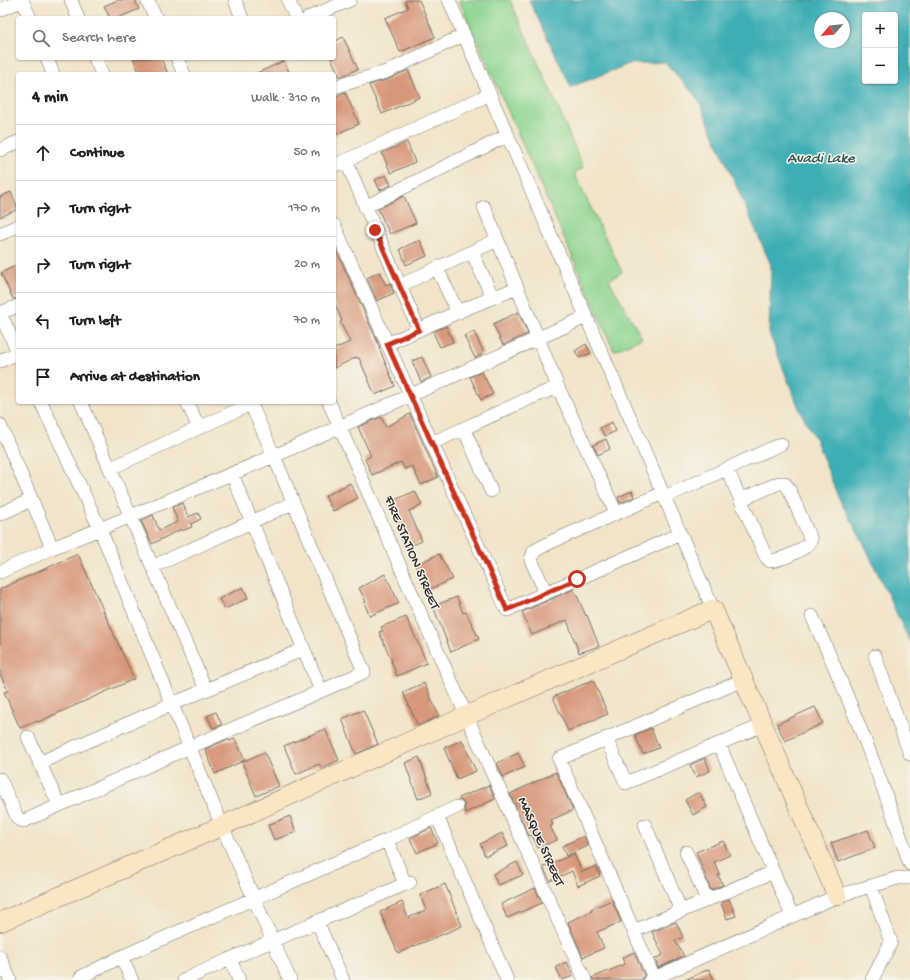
<!DOCTYPE html>
<meta charset="utf-8">
<style>
:root{--surface:#fff;--page:#f2f2f2;--text:#202124;--muted:#757577;--line:#e0e0e0}
body{margin:0;font-family:"Gochi Hand",sans-serif;background:var(--page);color:var(--text)}
.controls{position:absolute;right:12px;top:12px;display:grid;overflow:hidden;border-radius:4px;box-shadow:0 1px 3px #0004}
.controls button{width:36px;height:36px;display:grid;place-items:center;padding:0;border:0;border-bottom:1px solid var(--line);background:var(--surface);color:var(--text);font:20px sans-serif}
.compass{position:absolute;left:814px;top:12px;width:36px;height:36px;border-radius:50%;background:var(--surface);box-shadow:0 1px 3px #0004;rotate:242deg}
.stop{position:absolute;width:12px;height:12px;margin:-9px;border:3px solid #c8321e;border-radius:50%;background:#fff}
.stop.end{background:#c8321e;border-color:#fff;box-shadow:0 1px 4px #0008}
.list{margin:0;padding:0;list-style:none}
h2{display:flex;justify-content:space-between;align-items:center;height:52px;margin:0;padding:0 16px;font-size:17px}
h2 small{font-size:13px;font-weight:400;color:var(--muted)}
.list li{display:grid;grid-template-columns:26px 1fr auto;gap:12px;align-items:center;box-sizing:border-box;height:56px;padding:0 16px;border-top:1px solid var(--line)}
.list b{display:block;font-size:15px;white-space:nowrap}
.list em{font-size:13px;font-style:normal;color:var(--muted)}
.icon{flex:none;width:22px;height:22px;fill:none;stroke:currentColor;stroke-width:2;stroke-linecap:round;stroke-linejoin:round}
.map{position:relative;flex:none;width:910px;height:980px;overflow:hidden}
.search{position:absolute;background:var(--surface);box-shadow:0 1px 3px #0004;left:16px;top:16px;width:320px;height:44px;display:flex;align-items:center;gap:10px;box-sizing:border-box;padding:0 14px;border-radius:4px;color:var(--muted);font-size:15px}
.panel{position:absolute;background:var(--surface);box-shadow:0 1px 3px #0004;left:16px;top:72px;width:320px;height:332px;border-radius:4px}
.map>svg:first-child{display:block}
</style>
<div class="map">
<svg width="910" height="980" viewBox="0 0 910 980">
<rect width="100%" height="100%" fill="#f7f3e8"/>
<filter id="ink" filterUnits="userSpaceOnUse"><feTurbulence type="fractalNoise" baseFrequency=".025" numOctaves="2"/><feDisplacementMap in="SourceGraphic" scale="8" xChannelSelector="R" yChannelSelector="G"/><feConvolveMatrix kernelMatrix="1 2 1 2 8 2 1 2 1" color-interpolation-filters="sRGB"/></filter>
<filter id="wash" filterUnits="userSpaceOnUse"><feTurbulence type="fractalNoise" baseFrequency=".012" numOctaves="4" result="noise"/><feDisplacementMap in="SourceGraphic" scale="16" xChannelSelector="R" yChannelSelector="G"/><feGaussianBlur stdDeviation="0.9" result="paint"/><feColorMatrix in="noise" values="0 0 0 0 0 0 0 0 0 0 0 0 0 0 0 0 0 1.4 0 .05"/><feComposite in="paint" operator="in"/></filter>
<g filter="url(#wash)">
<rect width="100%" height="100%" fill="#f1e4c9"/>
<!-- green -->
<path fill="#8dd590" stroke="#5c805e" d="M459 0H510L560 112 583 168 574 173 622 272 609 280 642 338 614 351Z"/>
<!-- water -->
<path fill="#3daeb5" stroke="#346c70" fill-rule="evenodd" d="M529 0H910V642L863 542 838 497 816 440 801 413 769 333 771 265 698 99 665 62 629 64 571 87ZM865 15H895V81H865ZM820 18H844V42H820Z"/>
<g id="blocks">
<!-- building -->
<path fill="#d79779" d="M118 0H135L139 9 118 18H110L104 6Z
M405 0H419L435 37 400 52 385 18 408 8Z
M343 37 358 69 340 77 331 58H334V42Z
M133 58H161L168 74H140Z
M284 61 290 74H255Z
M408 70 420 97 382 114 369 85 389 79Z
M345 92 359 124 334 135V97Z
M407 142 415 162 391 173 382 153Z
M386 175 391 185 380 190 375 180Z
M11 192 18 209 0 217V197Z
M404 196 416 223 390 234 378 209Z
M420 240 427 256 406 265 400 249Z
M334 245 379 345 380 348H379L395 386 375 395 359 358H357V357L334 368V349L350 342 340 322 342 321 334 302Z
M15 266 18 271V298L13 299 1 273Z
M379 272 386 285 390 283 394 293 377 301 367 278Z
M518 312 528 334 503 345 493 324Z
M446 326 453 342 440 347 433 332Z
M474 332 484 353 475 358 464 336Z
M586 344 591 353 579 358 575 351Z
M422 357 431 377 421 382 412 361Z
M482 372 493 394 481 400 470 377Z
M410 414 438 477 421 485 412 466 405 469 401 462 372 475 365 459 371 456 358 427 381 417 386 427Z
M612 422 616 431 605 436 600 428Z
M606 439 610 449 598 455 593 445Z
M350 483 358 498 333 511 325 496Z
M415 491 422 505 409 511 422 541 406 548 399 533 402 532 388 503Z
M632 491 634 497 620 503 618 497Z
M183 503 188 517 198 513 201 519 191 524 192 527 182 531 181 529 152 544 141 521 153 515 159 530 178 522 172 507Z
M78 554 134 679 38 722 37 721 20 728 4 692 8 691 0 674V589Z
M439 554 453 579 426 591 415 565Z
M385 574 399 603 370 616 364 603 366 602 359 588Z
M243 587 248 598 225 609 219 599Z
M574 589 586 616 587 615 599 646 579 653 567 620 532 635 522 612Z
M457 597 463 613 466 612 479 639 451 652 433 606Z
M406 617 427 663 397 676 391 661H392L379 632 383 631 381 627Z
M593 680 608 714 568 731 553 697Z
M424 683 439 716 418 726 403 692Z
M815 707 823 723 785 741 777 724Z
M363 710 378 744 356 754 342 719Z
M216 712 222 725 213 728 207 716Z
M651 728 659 748 643 754 635 735Z
M325 729 339 760 322 768 319 764 296 774 284 746Z
M228 739 229 741 235 739 245 760 215 774 205 749Z
M462 740 476 771 457 779 444 748Z
M264 752 279 786 256 796 242 762Z
M518 753 525 767 503 777 497 763Z
M419 757 432 793 418 799 405 763Z
M705 758 710 771 696 777 690 765Z
M556 772 573 810 551 820 553 825 550 826 557 840 538 848 532 835 529 836 510 794Z
M489 785 495 799 465 813 464 804 459 798Z
M699 792 707 807 693 815 685 800Z
M290 816 296 832 274 840 268 825Z
M431 828 438 843 417 853 410 838Z
M868 830 875 848 838 862 831 843Z
M502 833 508 846 485 856 480 844Z
M584 836 588 846 566 856 562 846Z
M723 841 730 855 714 862 720 874 718 875 723 885 711 890 696 852Z
M574 854 582 872 596 866 600 876 578 886 572 871 550 881 543 867Z
M517 862 523 875 498 885 493 874Z
M445 884 462 926 398 953 380 912 402 902 408 918 426 910 420 895Z
M535 888 542 903 507 918 501 904Z
M729 899 736 916 727 919 721 903Z
M612 900 621 922 597 932 604 948 583 957 568 922 592 911 591 909Z
M676 922 683 937 675 941 684 956 658 968 655 959 663 955 652 932Z
M634 952 644 975 642 980H593L592 978 625 964 622 958Z
M567 962 573 976 562 980 556 967Z
M709 969 714 980H685Z"/>
</g>
</g>
<g filter="url(#ink)">
<use href="#blocks" fill-opacity="0" stroke="#706c62" stroke-width="1"/>
<g fill="none" stroke-linecap="round" stroke-linejoin="round">
<defs>
<path id="street" d="M22 0 30 18
M71 0 78 18
M147 0 156 18
M235 0 242 18
M288 0 296 18
M449 0 464 35
M0 10 23 0
M308 18 350 0
M47 58 53 74
M95 58 102 74
M177 58 184 74
M334 87 386 72 464 35 713 609
M0 150 18 142
M346 161 419 330
M334 166 490 94
M365 207 508 135
M484 207 558 387 616 513
M334 225 507 610 680 534
M0 234 18 226
M472 252 493 298
M437 268 458 313
M399 286 497 240
M0 313 18 352
M0 313 18 306
M387 344 467 308 517 288
M0 361 18 353
M41 402 100 529 274 456 586 317
M81 402 206 690
M187 402 199 428
M329 402 415 601 585 980
M0 425 52 548 0 572
M464 429 491 491
M432 443 528 399 558 387
M111 468 251 404
M727 469 766 557 770 561C781 560 806 550 811 540L788 487 784 483H779L740 500
M232 474 321 691 364 672 274 456 250 402
M665 497 781 444
M0 514 31 500
M52 548 100 529 222 826 290 980
M152 567 293 503
M546 593 531 560 534 551 551 542 663 493
M812 616C849 697 882 780 910 864
M875 656 910 754
M28 737 59 805
M606 738 626 783 763 725
M719 744 792 916
M39 763 172 704 304 649
M0 779 18 819 24 821 190 747 321 691
M437 816 507 980
M645 825 681 911
M387 840 405 884
M686 852 707 900
M871 886 891 942 872 980
M317 921 343 980
M634 931 773 872
M0 957 10 980
M121 957 132 980
M230 959 239 980
M82 980 81 977 121 957 387 840 457 807
M184 980 230 959 410 882
M650 980 837 896 898 878H910
M655 980 559 759 743 680"/>
<path id="secondary" d="M0 922 222 826 466 716 713 609 837 896"/>
</defs>
<!-- street casing -->
<use href="#street" stroke="#706c62" stroke-width="14"/>
<!-- secondary casing -->
<use href="#secondary" stroke="#706c62" stroke-width="20"/>
<!-- street -->
<use href="#street" stroke="#fff" stroke-width="13"/>
<!-- secondary -->
<use href="#secondary" stroke="#fbe6c4" stroke-width="19"/>
</g>
</g>
<g fill="none" stroke-linecap="round" stroke-linejoin="round" filter="url(#ink)">
<!-- route -->
<path stroke="#c8321e" stroke-width="5" d="M375 230 419 330 387 344 507 610 577 579"/>
</g>
<g text-anchor="middle" dominant-baseline="central" stroke-width="3" stroke-linejoin="round" paint-order="stroke">
<!-- street labels -->
<g font-size="14" fill="#2b2b2b" stroke="#f7f3e8">
<text transform="translate(411 553) rotate(67)">FIRE STATION STREET</text>
<text transform="translate(540 842) rotate(66)">MASQUE STREET</text>
</g>
<!-- water labels -->
<g font-size="15" font-style="italic" fill="#31595b" stroke="#f7f3e8">
<text x="821" y="159">Avadi Lake</text>
</g>
</g>
</svg>
<div class="controls">
<button>+</button>
<button>−</button>
</div>
<svg class="compass" viewBox="-18 -18 36 36"><path d="M0-13l5 13h-10z" fill="#e53935"/><path d="M0 13l5-13h-10z" fill="#757577"/></svg>
<div class="stop" style="left:577px;top:579px"></div>
<div class="stop end" style="left:375px;top:230px"></div>
<div class="search"><svg class="icon" aria-label="search" viewBox="0 0 24 24"><circle cx="10" cy="10" r="6"/><path d="M15 15l6 6"/></svg>Search here</div>
<section class="panel">
<h2>4 min<small>Walk · 310 m</small></h2>
<ul class="list">
<li><svg class="icon" aria-label="ahead" viewBox="0 0 24 24"><path d="M12 20V5M6 11l6-6 6 6"/></svg><div><b>Continue</b></div><em>50 m</em></li>
<li><svg class="icon" aria-label="right" viewBox="0 0 24 24"><path d="M7 20v-9h11M14 6l5 5-5 5"/></svg><div><b>Turn right</b></div><em>170 m</em></li>
<li><svg class="icon" aria-label="right" viewBox="0 0 24 24"><path d="M7 20v-9h11M14 6l5 5-5 5"/></svg><div><b>Turn right</b></div><em>20 m</em></li>
<li><svg class="icon" aria-label="left" viewBox="0 0 24 24"><path d="M17 20v-9H6M10 6l-5 5 5 5"/></svg><div><b>Turn left</b></div><em>70 m</em></li>
<li><svg class="icon" aria-label="arrive" viewBox="0 0 24 24"><path d="M6 21V4h12l-3 4 3 4H6"/></svg><div><b>Arrive at destination</b></div></li>
</ul>
</section>
</div>
